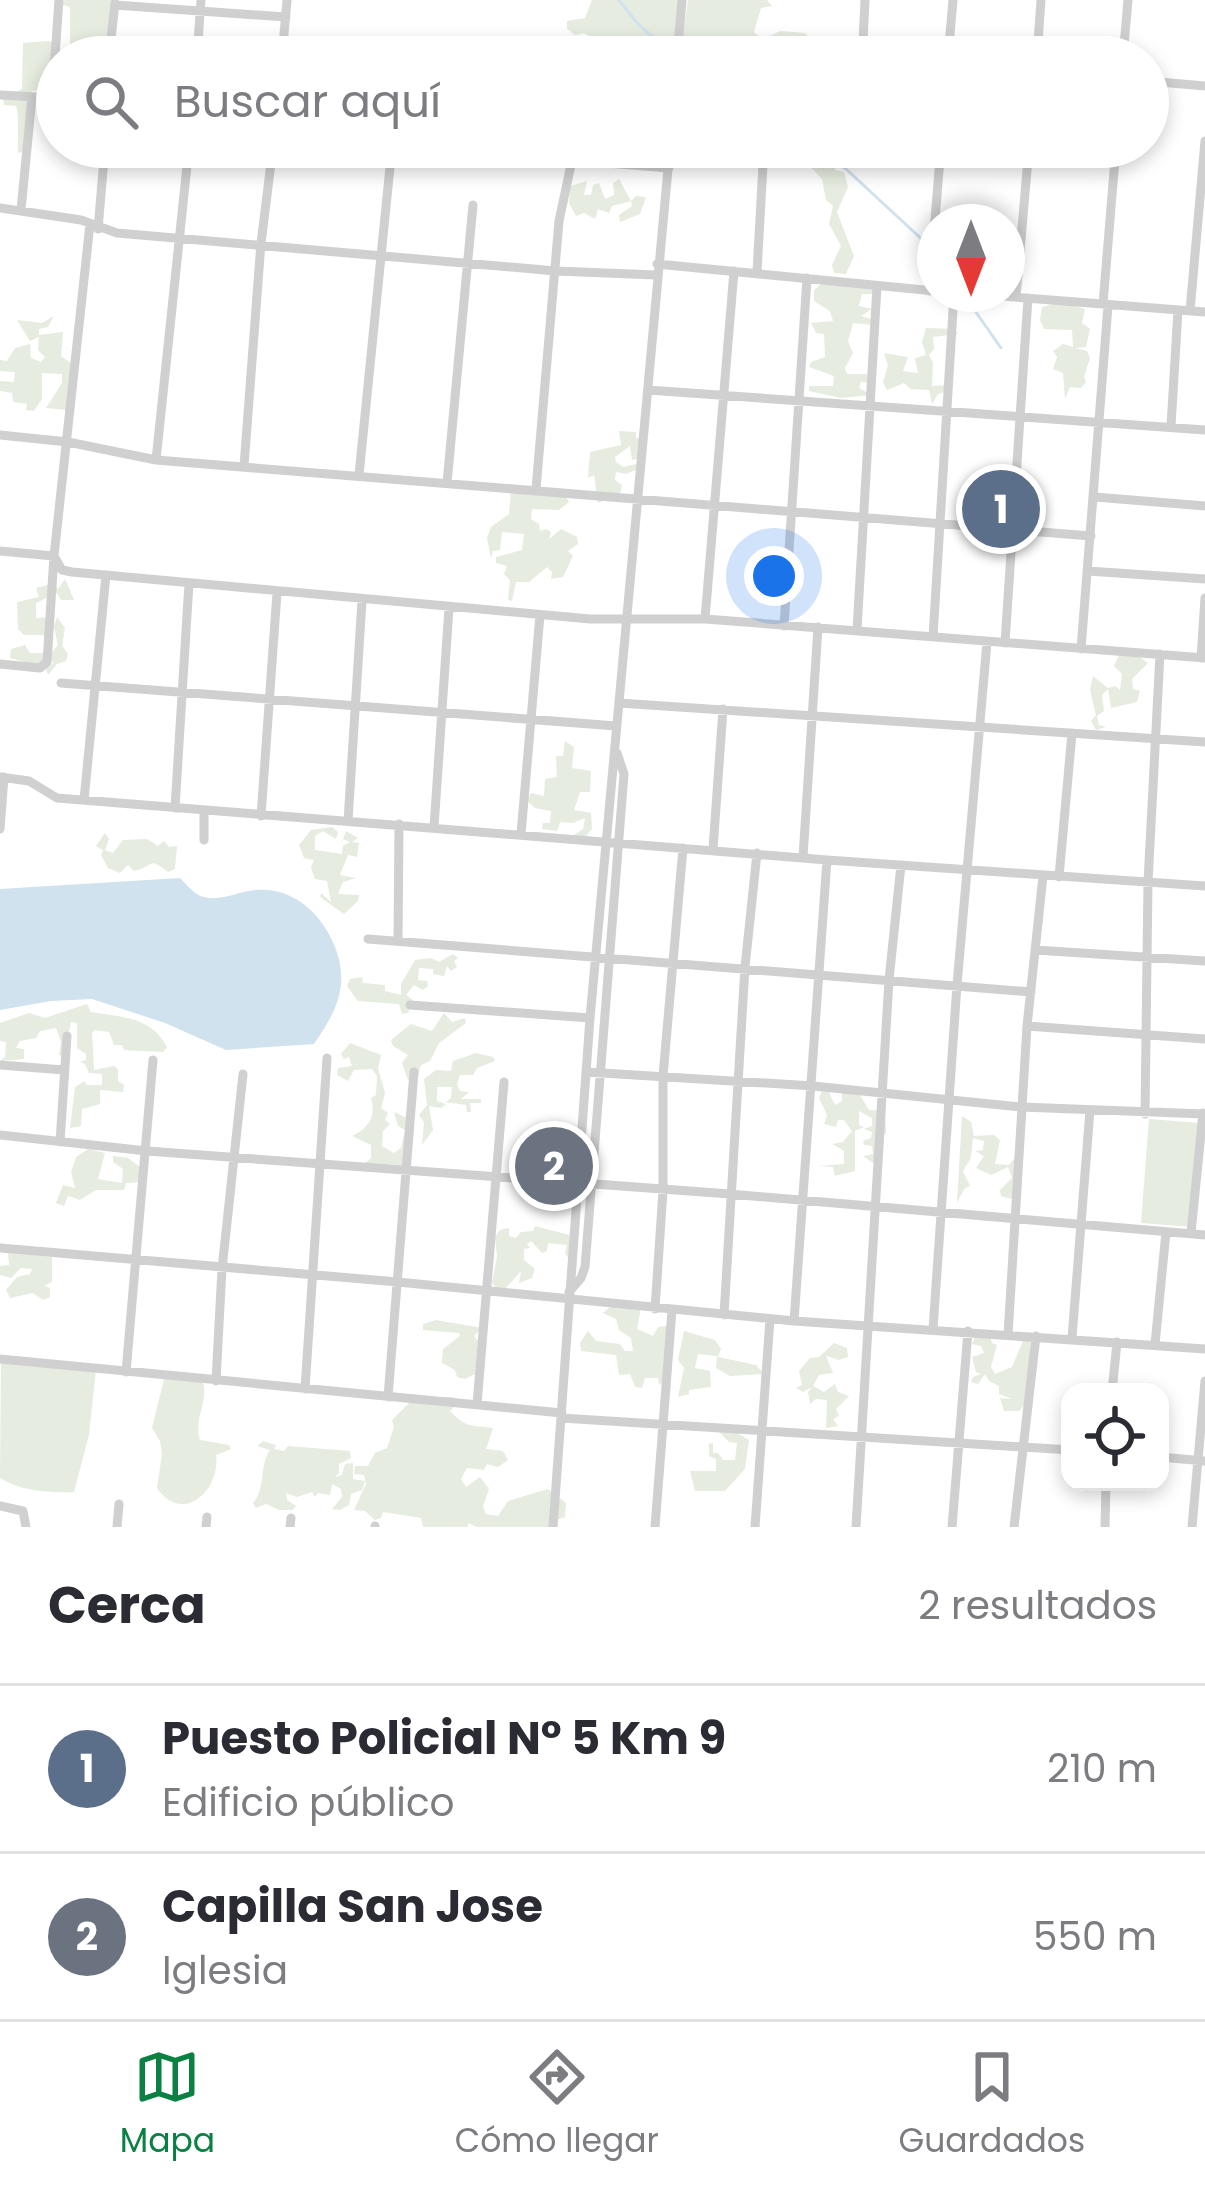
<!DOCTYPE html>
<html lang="es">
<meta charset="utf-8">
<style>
:root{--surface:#fff;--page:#f7f7f7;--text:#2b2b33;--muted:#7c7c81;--line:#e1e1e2;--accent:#0b8043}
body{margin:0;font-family:Poppins,sans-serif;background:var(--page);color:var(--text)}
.controls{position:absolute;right:36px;bottom:36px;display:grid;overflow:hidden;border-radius:24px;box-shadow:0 6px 18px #0003}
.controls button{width:108px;height:108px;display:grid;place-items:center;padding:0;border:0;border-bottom:3px solid var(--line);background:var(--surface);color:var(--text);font:60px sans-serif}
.compass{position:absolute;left:917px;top:204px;width:108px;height:108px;border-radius:50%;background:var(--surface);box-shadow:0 6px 18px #0003;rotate:180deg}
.you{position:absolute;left:774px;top:576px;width:42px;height:42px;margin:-30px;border:9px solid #fff;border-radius:50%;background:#1a73e8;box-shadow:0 0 0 18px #1a73e833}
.badge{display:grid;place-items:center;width:78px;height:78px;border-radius:50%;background:var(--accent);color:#fff;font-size:39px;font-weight:700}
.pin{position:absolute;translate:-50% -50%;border:6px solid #fff;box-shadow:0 3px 12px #0006}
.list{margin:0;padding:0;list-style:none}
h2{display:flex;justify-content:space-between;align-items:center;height:156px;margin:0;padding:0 48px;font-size:51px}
h2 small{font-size:39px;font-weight:400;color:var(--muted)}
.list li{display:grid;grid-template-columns:78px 1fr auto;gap:36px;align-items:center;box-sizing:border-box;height:168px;padding:0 48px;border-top:3px solid var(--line)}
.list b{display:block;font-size:45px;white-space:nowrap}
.list p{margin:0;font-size:39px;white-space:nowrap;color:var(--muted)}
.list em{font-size:39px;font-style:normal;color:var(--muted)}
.icon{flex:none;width:66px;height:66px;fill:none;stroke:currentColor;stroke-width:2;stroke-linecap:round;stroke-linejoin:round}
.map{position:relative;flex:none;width:1205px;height:1527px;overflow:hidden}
.search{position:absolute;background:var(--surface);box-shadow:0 6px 18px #0003;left:36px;right:36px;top:36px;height:132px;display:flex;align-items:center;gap:30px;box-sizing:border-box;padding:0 42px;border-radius:66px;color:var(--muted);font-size:45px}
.sheet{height:492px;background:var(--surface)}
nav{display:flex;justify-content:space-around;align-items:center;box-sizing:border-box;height:168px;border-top:3px solid var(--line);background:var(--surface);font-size:33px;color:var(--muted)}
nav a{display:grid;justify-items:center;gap:6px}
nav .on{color:var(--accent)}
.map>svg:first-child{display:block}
</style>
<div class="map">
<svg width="1205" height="1527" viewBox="0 0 1205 1527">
<rect width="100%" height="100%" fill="#fff"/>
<!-- green -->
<path fill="#e6ecdf" d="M65 0H113L107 57H70V7L60 4Z
M592 0H679L673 57 581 56V48L595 50 594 39 584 33 575 35 567 29V21L585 18Z
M688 0H767L772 6 761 8 754 32 762 40 780 31 805 33 810 39 809 57H695L681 47Z
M49 41 54 44 50 89 31 91 34 93 27 151 18 153C17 139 20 119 16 106L4 105 3 98 22 89 23 43Z
M809 147H867L879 165 875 168 857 152 847 159 835 152 832 155 836 161 835 170 844 172 848 187 837 212 854 256 846 274 834 273 832 265 841 246 829 224 833 206 826 200 822 179 809 165H797L793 154Z
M619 179 631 201 636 196 646 197 640 214 620 222 619 215 632 206 631 201 612 206 609 213 598 209 595 219 584 213 576 216 569 203 570 186 587 181 584 195H591L593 185 599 183 605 199 614 195 613 183Z
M821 284 874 286 876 294H862L859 306 872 309 861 316 874 320 873 325 853 323 848 341 853 353 845 368 847 374H868L869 383 861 382 859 388 872 395 841 398 809 391V386H833L834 376 809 367 811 362 825 357 824 334 816 333 811 323 833 321 830 311 814 301V290Z
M1061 302 1085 309 1082 323 1090 329 1086 347 1075 348 1087 351 1090 358 1084 377 1086 382 1081 388 1070 387 1065 399 1063 373 1053 369 1057 357 1053 351 1063 344 1073 347 1072 330 1044 329 1040 320 1042 307Z
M54 316 48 327 39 329V335L63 332 61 356 75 366 67 410 46 408 62 383V374L42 373V399L34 411 26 410 27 404 13 402 12 393 0 391V381L14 382 15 372 0 371V360L7 361 15 348 30 344 31 358 41 362 45 357 38 350 39 337 30 341 17 320 42 323Z
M926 328 955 329 958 334 933 337 934 349 929 355 933 363 932 386 946 385 954 362 952 390 938 394 932 404 929 390 911 389 904 383 887 390 883 382 888 365 884 353 908 357 903 371 918 373 915 358 926 355 922 342Z
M619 431 636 432V438H644L641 458 632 460 630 446 615 457 616 462 623 467 640 463V468L626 474 616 472 615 480 622 485 620 494 598 503 594 475 588 478 590 452 621 445Z
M511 492 566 497 569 502 559 510 532 509 531 519 539 524 540 531 547 529 551 532 549 539 561 529 577 537 578 544 568 551 573 556 563 577 551 579 552 572 547 567 529 582H516L512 601 508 600 510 580 504 574 507 566 496 563V557L522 550 524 534 502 532 500 550 493 551 491 558 487 538 491 527 509 514Z
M65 579 74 600H61L57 593 36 603V618L50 617 52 652 58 645 54 627 57 617 65 628 62 646 68 654 66 661 57 664 48 675 45 667 53 664 52 660 38 666 10 658 11 649 25 645 30 653H44V635H24L18 629 17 602 39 597 36 588 54 583 58 589Z
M1119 655H1137L1148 663 1132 679 1133 689 1140 691 1137 702 1111 708 1108 689 1102 695 1104 711 1097 716 1099 725 1106 727 1096 730 1091 721 1096 715 1090 690 1093 676 1108 688 1115 686 1120 690 1122 674 1114 666Z
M565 741 574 747 572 768 591 771 590 792H580L574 810 591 813 592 829 585 837 573 836 583 829 585 818 573 823 560 822 557 831 542 829 543 823H550L551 811 535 808 527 801 531 793 544 796 545 779 557 777 556 756H563Z
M332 827 338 832 336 839 323 831 315 836V850L342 854 343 846 350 842 343 839 346 831 358 838 352 842 359 843 357 857 348 855 340 875 356 878 343 882 338 894 359 895 358 901 344 914 320 897 321 893 331 902 327 881 315 879 311 867 314 860 304 858 299 845 311 830Z
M105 833 109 839 105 850 113 853 123 840 147 839 158 846 164 841 169 847 177 846 175 869 168 872C147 856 156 866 134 871L128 865 120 873 108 868 101 855 103 850 96 846Z
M453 954 458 958 454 961 457 967 451 971 447 966 444 976 433 974V969L419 968 418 980 427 981 428 986 423 990 414 985 406 995 413 1000 408 1013 402 1014 399 1004 358 1001 347 986 350 979 362 977 363 983 385 985V991L401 995V984L415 960 431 958 439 962Z
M87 1004 91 1012C120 1017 151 1016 167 1047L163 1052 124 1050 122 1045H114L109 1032 95 1030 92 1033 94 1070 114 1066 118 1069V1081L124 1085 123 1092 100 1090V1104L82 1109 81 1126 70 1128 75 1087 85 1081 86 1085H102V1074L89 1073 85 1064 80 1062 86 1060V1054L77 1048V1023L71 1022 64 1056 59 1055 61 1042 56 1028 40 1031 36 1038 20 1041 16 1048 24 1049V1059L0 1061 5 1057 6 1042 0 1041V1023L29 1013 45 1018Z
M444 1013 452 1022 465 1018 466 1023 439 1043 430 1061 421 1065 416 1082 408 1080 402 1063 408 1055 393 1046 391 1040 411 1024 432 1031Z
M350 1043 381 1055 378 1068 385 1093 381 1108 388 1113 385 1120 390 1124 383 1131 382 1146 394 1153 401 1148 405 1130 398 1126 394 1112 409 1119 406 1161 402 1165 365 1163 371 1158V1145L352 1136C366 1129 377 1119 371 1098L376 1095 377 1076 372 1069 354 1070 348 1081 337 1075 338 1068 352 1066 349 1057 344 1059 341 1054Z
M476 1053 493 1057 495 1061 477 1068 473 1075H460L457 1084 460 1091 469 1092 461 1099H481V1103H470L471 1112H467L466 1105 446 1102 451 1098 452 1087H437V1101L446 1104 441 1108 429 1106 433 1130 422 1145 424 1123 419 1115 427 1105 424 1079 436 1070 451 1071 453 1061Z
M822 1091 829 1092 835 1105 842 1101V1092L860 1095 869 1110 885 1111 886 1134 875 1133 879 1140 876 1165 863 1156 873 1154 872 1146 864 1145 863 1141 871 1138 872 1132 864 1129 872 1126V1118L859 1111V1125L864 1127 855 1131V1171L835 1176 833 1167 819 1166 844 1164V1151L832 1144 843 1142 852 1131 844 1120H838L836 1127 824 1124 827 1115 819 1098Z
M962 1116 971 1122 974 1136 994 1135 1000 1140 995 1164 1009 1165 1018 1154 1015 1200 1001 1196 1000 1190 1012 1178 1008 1167 991 1175 976 1168 984 1156 975 1151 983 1150 984 1141 973 1138 971 1158 963 1171 970 1186 964 1189 957 1203Z
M1149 1119 1200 1123 1192 1227 1141 1223Z
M88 1149 105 1153 98 1179 122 1183 123 1169 113 1162V1156L128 1158 140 1167 142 1182 126 1183 124 1190H96L80 1200 68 1196 64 1206 56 1203 63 1185 75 1188 71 1172 76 1157Z
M535 1226 573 1236 572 1261 565 1254 567 1245 548 1243 547 1251 542 1253 531 1241 527 1244 530 1248 524 1249V1260L535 1269 532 1278 519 1283 521 1271 506 1288 498 1290 492 1283 497 1256 495 1237 500 1230 509 1228V1236L516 1238 521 1232 533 1231Z
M8 1253 52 1257V1282L44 1286 50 1288V1297L43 1300 33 1293 10 1298 6 1290 17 1277 30 1274 32 1269 21 1268 11 1278 0 1275V1266L9 1265Z
M611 1306 641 1307 637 1329 653 1336 658 1327 665 1326 670 1328 666 1381 659 1385 658 1378H645L642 1388 635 1387 630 1374 619 1375 616 1355 581 1351 580 1343 588 1331 596 1341 620 1344 625 1351H633L631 1338 619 1330 616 1319 603 1313Z
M436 1320 482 1328 474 1336 478 1341 475 1374 465 1379 457 1377 455 1370 442 1363 443 1349 460 1336 459 1333 423 1330V1324Z
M684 1331 715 1340 721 1349 718 1357 756 1365 764 1374 730 1376 716 1368 717 1356 698 1354 695 1368 710 1371 711 1387 689 1390V1394L678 1397 684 1368 678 1360Z
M975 1336H990L992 1343 997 1345 991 1367 995 1374 1012 1367 1023 1341H1030L1029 1399 1019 1411H1004L1000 1398 1012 1399 999 1394V1386L989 1381 985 1374 978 1384 971 1382 973 1377 981 1374 976 1372 972 1357 984 1353 981 1346 972 1344Z
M834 1343 847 1348 848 1357 839 1360 826 1356 833 1373 819 1375 813 1386 824 1392 835 1384 838 1392 849 1396 836 1409 839 1416 833 1419 838 1426 826 1428 827 1400 816 1399 810 1404 808 1392 812 1387 803 1392 796 1388 802 1385 799 1371 810 1358 819 1357Z
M1 1362 96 1370 89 1435 74 1492C50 1493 20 1491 0 1478Z
M164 1379H202C210 1400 193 1418 200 1440L229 1445 231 1449 216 1455C221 1489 183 1526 157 1488L162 1454 160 1441 152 1428Z
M415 1397H453L459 1402 450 1411C466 1428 470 1425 493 1428L486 1449 503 1451 508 1460 498 1467 487 1464 484 1470 467 1468 461 1479 466 1487 480 1477 489 1489 483 1507 486 1514 498 1516 508 1501 548 1489 566 1503 565 1517 556 1520 552 1527H477L468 1523V1527H423L421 1518 383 1512 381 1518 375 1520 365 1511 354 1510 366 1484 364 1475 354 1474 355 1466H368L375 1453 387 1448 394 1427 392 1420Z
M718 1431 735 1432 749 1440 745 1469 725 1491H695L690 1471H716V1459L709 1456V1444L713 1443V1453H718L723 1460H735L737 1443 729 1442Z
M263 1441 276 1445 274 1449 284 1451 288 1446 350 1451 351 1458 339 1464V1473L335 1477 342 1475 345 1464 353 1463V1479L365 1481 362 1490 351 1494 349 1505 340 1510 332 1509 342 1497 341 1489 332 1484 330 1495 318 1493 315 1497 312 1492 297 1497 286 1493 287 1500 296 1506 293 1510H279L266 1504 256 1508 253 1503C266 1489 259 1465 270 1450L257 1446Z"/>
<!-- water -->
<path fill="#cfe2ee" d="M180 878C187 885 193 893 201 896 216 902 233 894 248 891 289 883 321 911 335 947 350 986 336 1012 314 1044L226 1050 165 1023 92 999 51 1001 0 1010V889Z"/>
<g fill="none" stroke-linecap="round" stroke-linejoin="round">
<!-- stream -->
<path stroke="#cfe2ee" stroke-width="3" d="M619 0 638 24 675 56
M807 147 846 169 927 244
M973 308 1001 348"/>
<!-- minor -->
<path stroke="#d0d0d0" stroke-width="9" d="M865 0 863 41 869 57
M115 5 286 17
M109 57 115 3
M197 57 201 0
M282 57 287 0
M677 57 682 0
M948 57 953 0
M1037 57 1041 0
M1123 57 1128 0
M1148 81 1205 86
M0 95 54 98
M52 98 59 0
M410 147 669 168
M0 208 81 220 117 233 556 271 656 275
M21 210 32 97
M98 229 105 147
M657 264 935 291
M757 272 764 147
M929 291 941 147
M976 294 1205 312
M1016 297 1029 147
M1103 304 1116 147
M1190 311 1205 141
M648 390 1205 430
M1171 426 1178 310
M0 435 68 442 156 460 1091 536
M156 460 189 147
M244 466 261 243 273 147
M359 475 390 167 380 147
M447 483 473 205
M536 489 559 221 572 160
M1095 497 1205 506
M0 551 54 556 62 570 72 572 590 619H705L1205 658
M1088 571 1205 579
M705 619 734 271
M784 626 807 278
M857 630 877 286
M933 637 954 294
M1005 643 1028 298
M1081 649 1108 306
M1201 658 1205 598
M0 664 40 668 47 662 54 556 90 224
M61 683 616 726
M619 703 1205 742
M0 777 29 781 57 798 827 860 1205 886
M84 800 106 575
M175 808 189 583
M261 816 277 593
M348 821 362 601
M434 827 449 608
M0 829 4 777
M521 834 540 615
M204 840V811
M713 849 723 709
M803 857 818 627
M1059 877 1072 733
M368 939 1031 992
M398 941 399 824
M1035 950 1205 961
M410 1005 590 1018
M1027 1026 1205 1039
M0 1065 64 1070
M586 1072 813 1086 1021 1107 1205 1114
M1145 1114 1148 882 1160 654
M0 1135 147 1151 730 1194 1205 1235
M60 1142 67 1036
M1191 1233 1203 1113
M0 1248 398 1282 794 1321 1205 1349
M569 1292 581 1278 585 1267 624 774 617 753
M655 1309 663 1191V1076L683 848
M724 1315 745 967 757 853
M794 1321 827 860
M933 1329 957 985 987 642
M1008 1335 1027 1026 1043 876
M1072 1338 1090 1110
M1155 1344 1166 1232
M0 1359 562 1413
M126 1372 153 1060
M216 1381 222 1269 243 1074
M305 1389 327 1058
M1112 1392 1117 1342
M388 1397 414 1072
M477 1404 504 1082
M561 1418 1070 1450
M1160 1457 1205 1461
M0 1506 23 1511 26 1527
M117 1527 119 1504
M206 1527 207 1517
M290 1527 291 1518
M375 1527V1526
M553 1527 590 1018 670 147
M655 1527 672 1310
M755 1527 770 1319
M856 1527 889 980 901 865
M952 1527 968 1331
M1014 1527 1036 1336
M1105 1527 1106 1482
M1192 1527 1205 1381"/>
</g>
</svg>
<div class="controls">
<button><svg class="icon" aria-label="locate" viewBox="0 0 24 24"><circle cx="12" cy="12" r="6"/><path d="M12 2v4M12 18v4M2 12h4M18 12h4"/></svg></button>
</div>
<svg class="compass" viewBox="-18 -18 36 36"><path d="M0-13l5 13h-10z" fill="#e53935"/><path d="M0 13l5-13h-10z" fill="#7c7c81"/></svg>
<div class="you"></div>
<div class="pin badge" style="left:1001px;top:509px;background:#5c6f8a">1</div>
<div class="pin badge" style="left:554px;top:1166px;background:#6b7280">2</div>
<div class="search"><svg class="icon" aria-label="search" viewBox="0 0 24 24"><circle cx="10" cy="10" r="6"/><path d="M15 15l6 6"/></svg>Buscar aquí</div>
</div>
<section class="sheet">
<h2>Cerca<small>2 resultados</small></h2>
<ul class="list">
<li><span class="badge" style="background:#5c6f8a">1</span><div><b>Puesto Policial N° 5 Km 9</b><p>Edificio público</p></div><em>210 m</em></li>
<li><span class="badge" style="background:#6b7280">2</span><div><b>Capilla San Jose</b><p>Iglesia</p></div><em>550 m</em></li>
</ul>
</section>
<nav>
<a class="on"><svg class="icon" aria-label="map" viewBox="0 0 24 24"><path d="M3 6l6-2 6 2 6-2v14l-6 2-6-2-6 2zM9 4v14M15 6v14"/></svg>Mapa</a>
<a><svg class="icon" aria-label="directions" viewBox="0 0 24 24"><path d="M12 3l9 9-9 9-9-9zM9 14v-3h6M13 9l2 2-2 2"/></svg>Cómo llegar</a>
<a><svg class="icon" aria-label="saved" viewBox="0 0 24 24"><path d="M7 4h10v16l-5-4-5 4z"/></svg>Guardados</a>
</nav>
